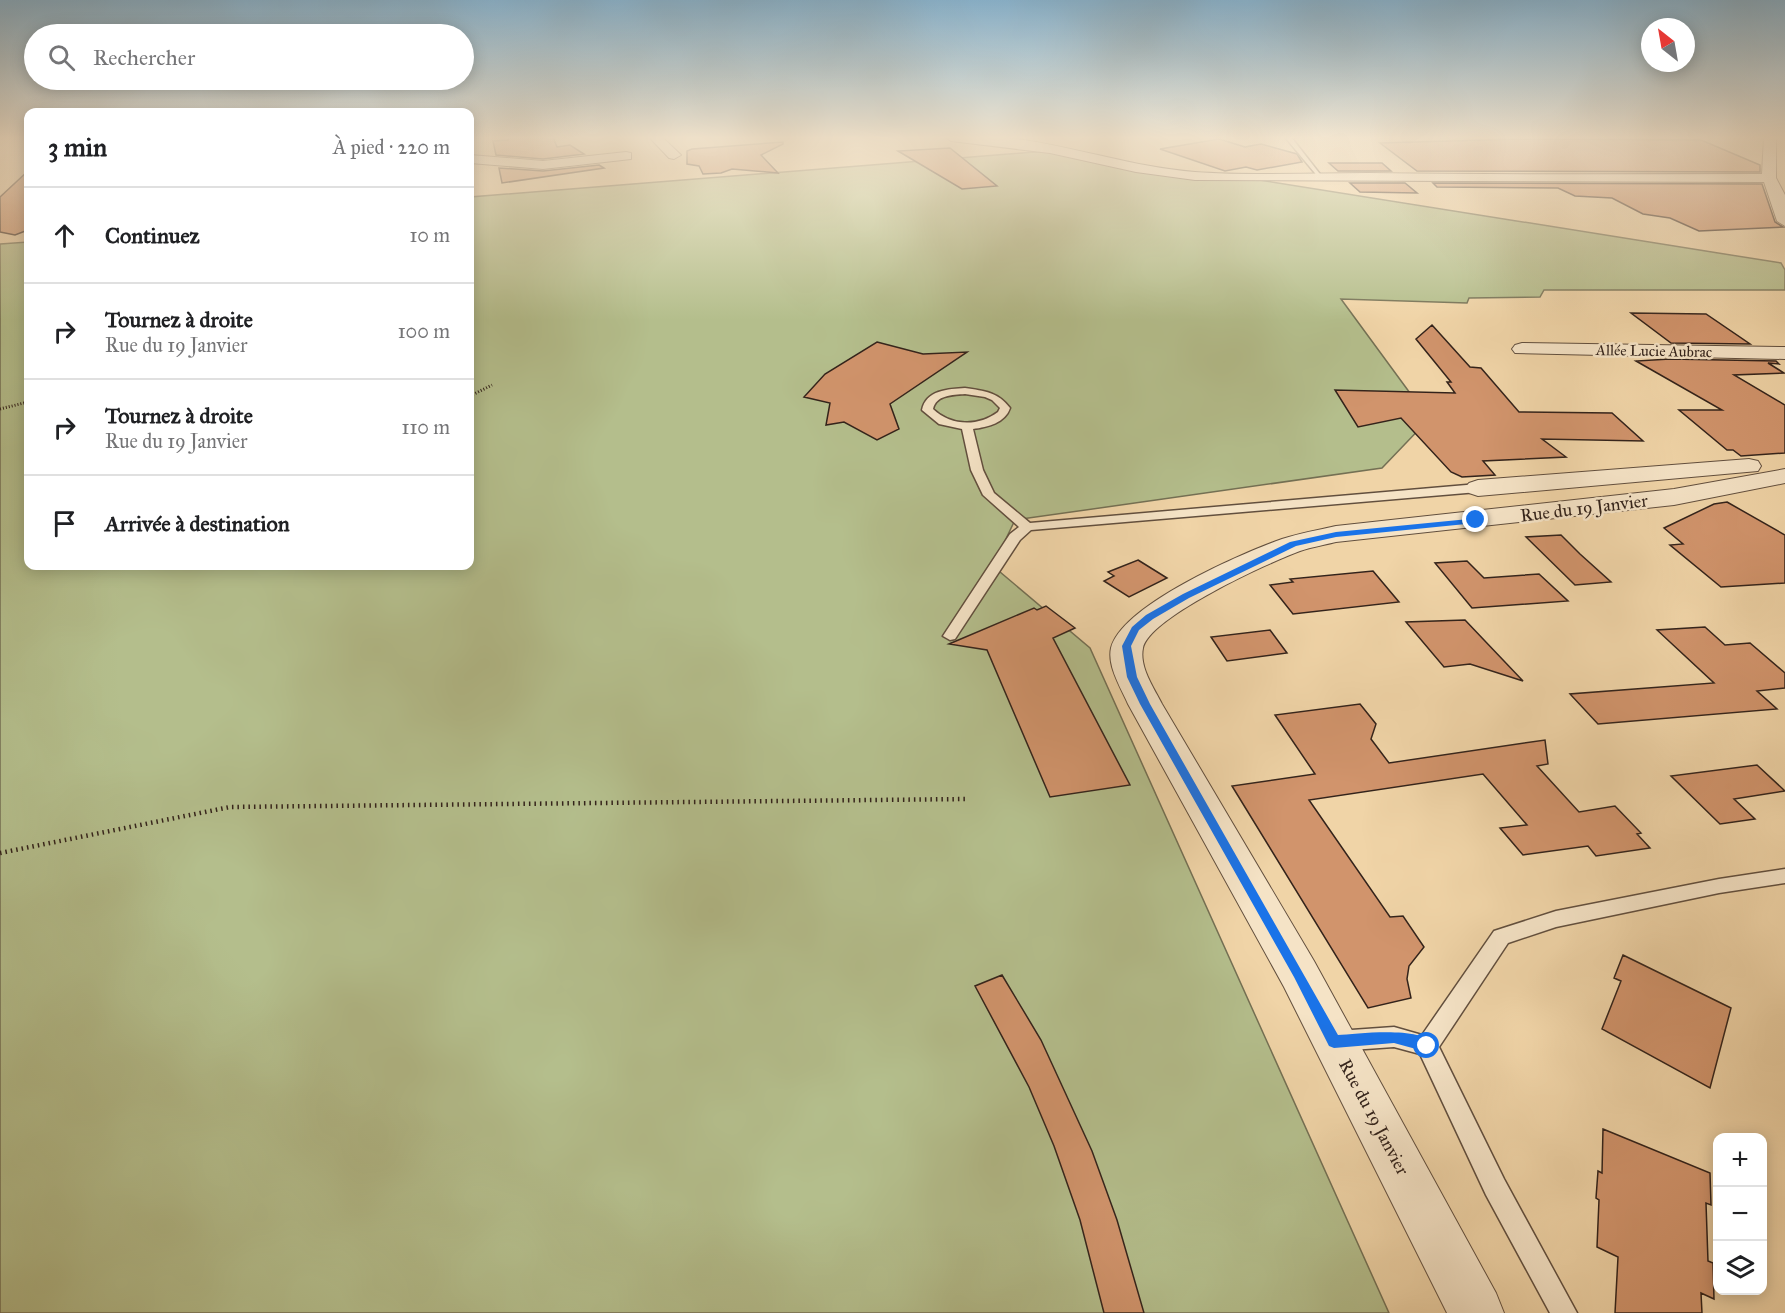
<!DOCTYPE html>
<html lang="fr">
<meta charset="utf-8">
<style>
:root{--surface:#fff;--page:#f6f6f6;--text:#202124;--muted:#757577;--line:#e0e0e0}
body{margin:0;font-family:"IM FELL Great Primer",serif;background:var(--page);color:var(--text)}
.controls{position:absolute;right:18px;bottom:18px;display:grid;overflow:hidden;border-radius:12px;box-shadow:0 3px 15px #0003}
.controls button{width:54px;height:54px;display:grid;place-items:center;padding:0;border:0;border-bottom:2px solid var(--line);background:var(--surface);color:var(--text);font:30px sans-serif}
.compass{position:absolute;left:1641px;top:18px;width:54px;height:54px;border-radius:50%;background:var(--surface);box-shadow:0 3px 15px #0003;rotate:329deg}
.stop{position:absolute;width:18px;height:18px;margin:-14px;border:4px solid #1a73e8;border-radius:50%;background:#fff}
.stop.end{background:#1a73e8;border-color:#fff;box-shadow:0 2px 6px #0008}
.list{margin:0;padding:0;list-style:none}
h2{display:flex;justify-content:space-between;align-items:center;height:78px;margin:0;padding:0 24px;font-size:26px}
h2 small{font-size:20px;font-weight:400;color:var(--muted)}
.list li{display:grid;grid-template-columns:39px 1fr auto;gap:18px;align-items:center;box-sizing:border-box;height:96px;padding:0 24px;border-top:2px solid var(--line)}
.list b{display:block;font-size:22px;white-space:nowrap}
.list p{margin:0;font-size:20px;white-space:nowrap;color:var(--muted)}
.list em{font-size:20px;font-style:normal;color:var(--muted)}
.icon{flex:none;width:33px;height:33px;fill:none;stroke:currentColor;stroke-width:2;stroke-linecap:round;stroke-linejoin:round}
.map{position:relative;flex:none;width:1785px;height:1313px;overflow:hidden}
.search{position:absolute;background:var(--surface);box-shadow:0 3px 15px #0003;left:24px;top:24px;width:450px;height:66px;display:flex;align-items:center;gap:15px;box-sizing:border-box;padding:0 21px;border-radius:33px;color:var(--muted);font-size:22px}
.panel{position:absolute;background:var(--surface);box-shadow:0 3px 15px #0003;left:24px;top:108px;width:450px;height:462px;border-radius:12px}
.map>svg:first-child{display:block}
</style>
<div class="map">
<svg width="1785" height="1313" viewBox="0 0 1785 1313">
<rect width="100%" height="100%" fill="#f0d4a7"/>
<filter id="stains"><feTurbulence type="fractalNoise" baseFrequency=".00333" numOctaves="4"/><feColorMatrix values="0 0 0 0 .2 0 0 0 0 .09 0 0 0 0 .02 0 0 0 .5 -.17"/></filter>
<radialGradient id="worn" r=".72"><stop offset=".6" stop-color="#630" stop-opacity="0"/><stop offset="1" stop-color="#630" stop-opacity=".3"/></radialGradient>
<!-- green -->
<path fill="#b4be8c" stroke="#747054" stroke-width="1.5" d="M1046 151 1150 173 1247 178 1781 263 1785 270V290H1544L1540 297 1469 298 1467 303 1341 299 1429 419 1382 468 1015 520 993 566 1090 648 1389 1313H0V244L28 242V566H470V197Z"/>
<!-- building -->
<path fill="#d1946c" stroke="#33231b" stroke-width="1.5" d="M508 137H553L557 147 570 145 584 154 543 159 496 155 493 141 508 140Z
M1219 139 1245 147 1261 144 1297 154 1302 162 1257 170 1246 167 1225 171 1160 149Z
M1519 139 1701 140 1760 165V172L1417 171 1380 143Z
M783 142V144L761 155 778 173 732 169 721 173 703 174 699 166 687 164V151L692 149Z
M950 148 997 186 962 189 898 151Z
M1329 163H1382L1391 171H1338Z
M599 165 604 168 502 183 499 168 543 171Z
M28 171V230L15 235 0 232V197Z
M1350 183H1405L1417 193 1360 192Z
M1433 183 1762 184 1775 222 1783 227 1699 231 1670 218 1643 214 1612 198 1575 196 1558 188 1437 187Z
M1631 313 1706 314 1750 344 1671 343Z
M1432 325 1470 367 1481 368 1519 412 1612 413 1643 441 1542 439 1566 457 1483 461 1495 475 1462 477 1451 472 1401 418 1358 427 1335 390 1455 393 1447 382H1451L1416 339Z
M877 342 923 354 967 352 890 404 899 429 877 440 844 422 826 425 830 403 804 397 825 374Z
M1670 359 1776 361 1779 364 1768 363 1784 373 1734 375 1785 405V453L1741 456 1733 450H1727L1679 410H1722L1636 361Z
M1727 502 1785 535V583L1721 587 1670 545 1683 544 1664 528 1714 504Z
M1561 535 1580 554 1611 582 1575 585 1526 537Z
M1138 560 1167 578 1129 597 1104 581 1114 576 1108 572Z
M1467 561 1484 578 1539 574 1568 601 1472 608 1435 563Z
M1373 571 1399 602 1293 614 1270 585 1293 582 1290 579Z
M1046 606 1075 628 1053 638 1130 785 1050 797 987 650 949 644 1034 608 1037 610Z
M1465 620 1523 681 1470 664 1444 667 1406 622Z
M1705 627 1725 645 1750 643 1785 673V688L1757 691 1777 709 1598 724 1570 694 1714 683 1657 630Z
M1270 630 1287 653 1227 661 1211 637Z
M1360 704 1376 724 1371 739 1389 763 1545 740 1548 764 1537 766 1579 812 1615 806 1641 833 1637 834 1650 848 1596 856 1588 846 1523 855 1500 828 1527 825 1483 774 1309 800 1390 917 1403 916 1424 947 1409 966 1407 979 1411 998 1368 1008 1232 786 1315 774 1275 715Z
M1757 765 1785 791 1734 799 1755 819 1720 824 1671 776Z
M1623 955 1731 1008 1710 1088 1602 1029 1621 981 1614 978Z
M1002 975 1041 1040 1092 1151 1117 1220 1144 1313H1104L1080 1220 1054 1146 1029 1087 975 986Z
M1603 1129 1710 1173 1711 1205 1706 1203 1708 1261 1713 1263 1714 1299 1701 1293 1702 1313H1615L1618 1257 1597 1247 1599 1200 1596 1198 1598 1171 1602 1173Z"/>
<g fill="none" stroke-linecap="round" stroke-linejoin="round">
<defs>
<path id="lane" d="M1285 137H1291L1323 178H1319Z
M965 388C985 391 998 392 1010 408 1005 423 988 427 973 429L983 470 994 493 1030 523 1478 484 1484 488 1478 492 1031 530 1020 540 955 639 950 640 943 636 1010 534 1019 527 983 495 971 470 962 429 939 424 922 410C926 390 948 389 965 388ZM965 394 985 397 992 400 1000 408 998 412C978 427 951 426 933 409 936 395 952 395 965 394Z
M1785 869V883L1719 893 1556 927 1508 943 1439 1047 1504 1179 1577 1313H1550L1486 1195 1420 1054 1394 1047 1337 1051 1329 1048 1326 1041 1329 1034 1337 1031 1394 1027 1422 1035 1494 931 1556 911 1719 879Z"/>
<path id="street" d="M649 137H662L681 155 674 159 669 158Z
M945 137C1029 128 1112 166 1195 172 1252 176 1310 173 1368 173 1499 175 1631 174 1762 174L1764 137H1776V178L1785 195V226L1777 221 1764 182 1195 180 1136 172 1050 153 951 141Z
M626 152 631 153V159L543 169 470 163V155L543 161Z
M1522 343 1785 347V359L1515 353 1512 349 1515 345Z
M1749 459 1758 461 1761 466 1758 471 1478 496 1469 493 1465 488 1469 483 1478 480Z
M1785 469V483L1674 505 1336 542C1324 545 1312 547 1300 551 1270 562 1149 617 1143 648 1139 667 1154 688 1162 704L1314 961 1496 1293 1504 1313H1447L1284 987 1128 704C1121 688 1107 666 1111 648 1122 605 1242 553 1282 539 1300 533 1318 530 1336 526L1674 489Z"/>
</defs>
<!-- lane casing -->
<use href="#lane" stroke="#624f3e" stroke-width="3"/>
<!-- street casing -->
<use href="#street" stroke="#624f3e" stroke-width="2"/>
<!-- path-far1 -->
<path stroke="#33231b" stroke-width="3" stroke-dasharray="1 2" stroke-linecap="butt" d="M470 396 492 385
M0 409 28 402"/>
<!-- path -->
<path stroke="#33231b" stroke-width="4.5" stroke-dasharray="1.5 4" stroke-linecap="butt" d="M0 853 230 807 966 799"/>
<!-- lane -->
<use href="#lane" fill="#f5e3c6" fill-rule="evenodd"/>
<!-- street -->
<use href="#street" fill="#f5e3c6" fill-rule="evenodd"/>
</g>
<!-- sky -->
<linearGradient id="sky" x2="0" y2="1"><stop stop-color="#89b5d1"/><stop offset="0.43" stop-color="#f8ecd7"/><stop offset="1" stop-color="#f8ecd7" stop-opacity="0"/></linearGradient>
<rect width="1785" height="320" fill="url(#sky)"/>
<!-- route -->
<path fill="#1a73e8" d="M1479 518 1476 523 1336 537 1296 546 1189 598 1153 619 1139 630 1131 646 1137 677 1150 704 1338 1035C1357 1034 1425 1025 1434 1046L1427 1052 1394 1043 1334 1048 1329 1046 1294 977 1140 704 1127 677 1122 646 1132 627 1146 615 1183 594 1290 542 1336 532Z"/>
<g text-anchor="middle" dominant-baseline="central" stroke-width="5" stroke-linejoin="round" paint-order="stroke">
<!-- far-street labels -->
<g font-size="15" fill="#33231b" stroke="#f5e3c6">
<text transform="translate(1654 351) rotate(1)">Allée Lucie Aubrac</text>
</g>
<!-- street labels -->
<g font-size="18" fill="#33231b" stroke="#f5e3c6">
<text transform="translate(1584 508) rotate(-7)">Rue du 19 Janvier</text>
<text transform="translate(1374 1117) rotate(62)">Rue du 19 Janvier</text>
</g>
</g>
<rect width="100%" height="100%" filter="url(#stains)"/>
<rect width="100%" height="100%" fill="url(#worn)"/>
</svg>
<div class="controls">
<button>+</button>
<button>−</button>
<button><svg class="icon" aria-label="layers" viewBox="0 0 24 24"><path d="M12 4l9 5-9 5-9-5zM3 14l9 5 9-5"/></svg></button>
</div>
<svg class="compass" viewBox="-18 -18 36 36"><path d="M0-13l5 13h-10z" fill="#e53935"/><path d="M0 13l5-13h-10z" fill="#757577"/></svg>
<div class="stop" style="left:1427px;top:1046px"></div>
<div class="stop end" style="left:1476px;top:520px"></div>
<div class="search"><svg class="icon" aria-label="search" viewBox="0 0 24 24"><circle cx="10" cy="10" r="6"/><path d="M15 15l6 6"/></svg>Rechercher</div>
<section class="panel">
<h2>3 min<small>À pied · 220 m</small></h2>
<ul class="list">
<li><svg class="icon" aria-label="ahead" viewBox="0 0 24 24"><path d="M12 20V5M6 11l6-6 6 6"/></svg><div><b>Continuez</b></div><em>10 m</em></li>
<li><svg class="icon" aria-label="right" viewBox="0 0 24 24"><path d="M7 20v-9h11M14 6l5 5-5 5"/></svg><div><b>Tournez à droite</b><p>Rue du 19 Janvier</p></div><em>100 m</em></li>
<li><svg class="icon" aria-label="right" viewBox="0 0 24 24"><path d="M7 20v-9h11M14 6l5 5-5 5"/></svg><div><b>Tournez à droite</b><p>Rue du 19 Janvier</p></div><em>110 m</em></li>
<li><svg class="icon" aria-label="arrive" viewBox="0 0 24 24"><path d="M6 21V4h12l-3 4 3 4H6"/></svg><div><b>Arrivée à destination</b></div></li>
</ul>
</section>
</div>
